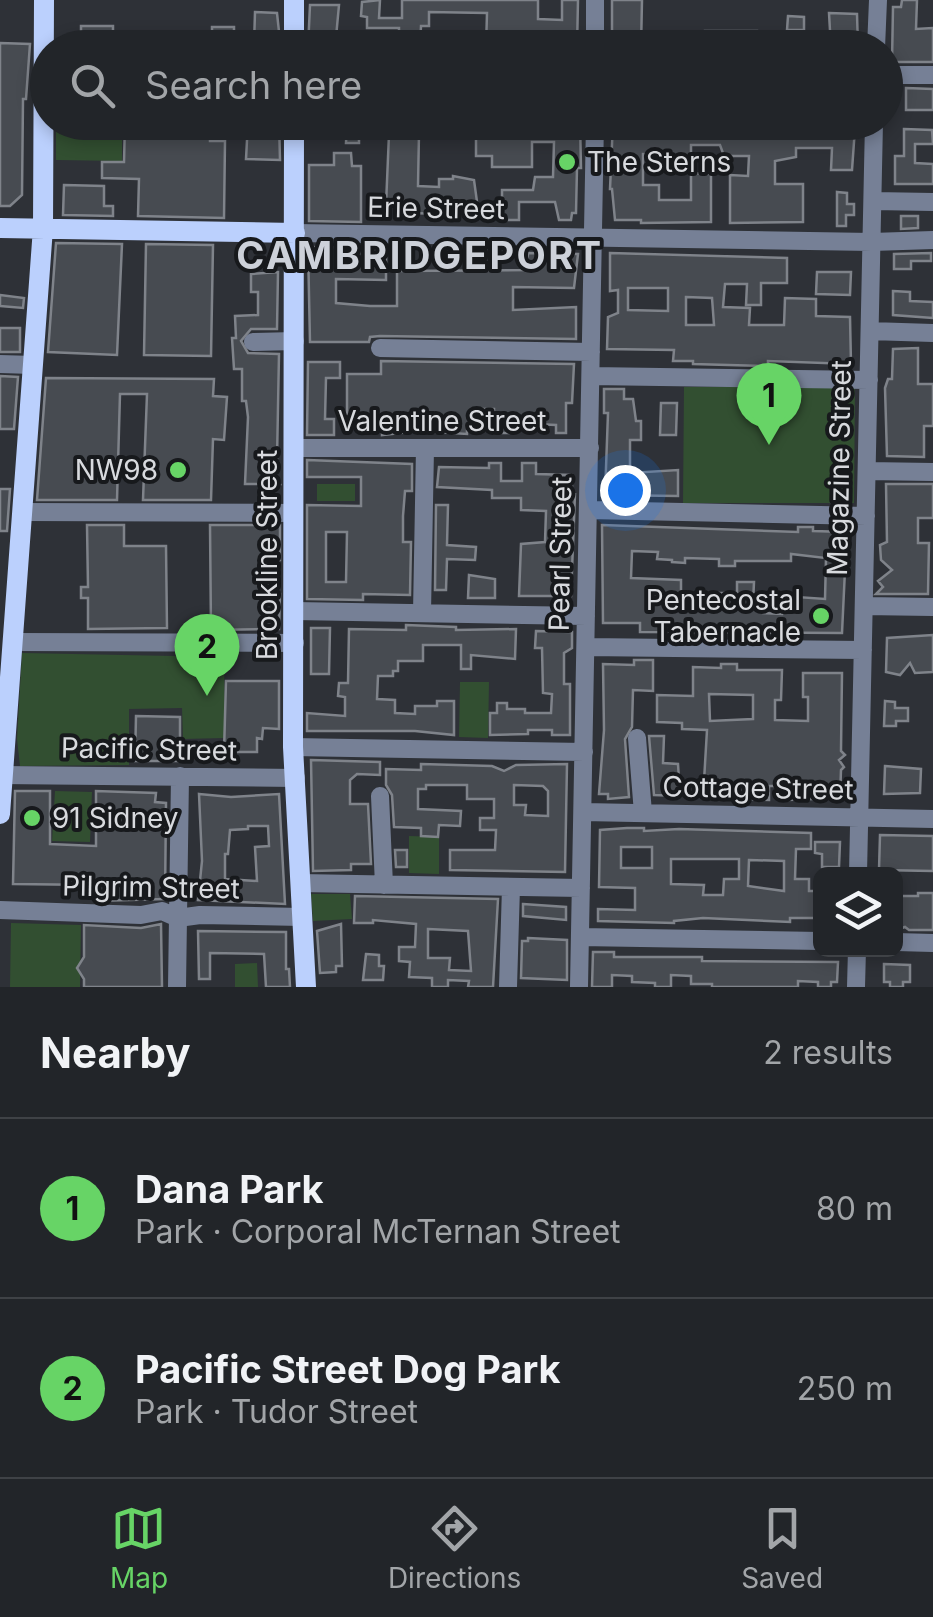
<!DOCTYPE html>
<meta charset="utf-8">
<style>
:root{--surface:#222529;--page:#2a2d31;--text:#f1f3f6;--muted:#a2a5a8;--line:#3f4246;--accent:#67d466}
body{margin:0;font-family:Inter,sans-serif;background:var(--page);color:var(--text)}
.controls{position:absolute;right:30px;bottom:30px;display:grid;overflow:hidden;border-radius:15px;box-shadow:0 5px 15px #0003}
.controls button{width:90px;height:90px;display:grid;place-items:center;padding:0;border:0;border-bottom:2px solid var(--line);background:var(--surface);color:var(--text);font:50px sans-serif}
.you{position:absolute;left:625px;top:490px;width:35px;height:35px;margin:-25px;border:8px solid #fff;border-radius:50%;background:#1a73e8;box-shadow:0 0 0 15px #1a73e833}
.badge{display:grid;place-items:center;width:65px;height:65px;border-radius:50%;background:var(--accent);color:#111;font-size:32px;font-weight:700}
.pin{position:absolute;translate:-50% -82px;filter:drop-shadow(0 2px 5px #0008)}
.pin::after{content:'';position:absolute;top:52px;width:35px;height:30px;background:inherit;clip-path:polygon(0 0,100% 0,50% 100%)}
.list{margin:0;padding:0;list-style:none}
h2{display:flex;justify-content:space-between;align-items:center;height:130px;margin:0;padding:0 40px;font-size:42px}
h2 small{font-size:32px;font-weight:400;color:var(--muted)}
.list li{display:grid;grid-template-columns:65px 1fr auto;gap:30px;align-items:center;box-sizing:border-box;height:180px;padding:0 40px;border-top:2px solid var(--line)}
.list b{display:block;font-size:38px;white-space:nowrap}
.list p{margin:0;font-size:32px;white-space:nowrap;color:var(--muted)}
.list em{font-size:32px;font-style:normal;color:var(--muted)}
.icon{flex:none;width:55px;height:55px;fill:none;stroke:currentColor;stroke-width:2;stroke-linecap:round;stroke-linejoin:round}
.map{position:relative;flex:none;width:933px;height:987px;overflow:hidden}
.search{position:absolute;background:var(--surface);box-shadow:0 5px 15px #0003;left:30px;right:30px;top:30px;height:110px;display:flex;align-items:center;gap:25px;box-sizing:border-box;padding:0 35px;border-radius:55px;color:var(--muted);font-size:38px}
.sheet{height:490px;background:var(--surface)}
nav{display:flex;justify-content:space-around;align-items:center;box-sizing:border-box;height:140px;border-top:2px solid var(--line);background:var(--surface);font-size:28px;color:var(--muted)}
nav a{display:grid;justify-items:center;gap:5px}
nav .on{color:var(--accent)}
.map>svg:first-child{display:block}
</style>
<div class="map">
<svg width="933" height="987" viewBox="0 0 933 987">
<rect width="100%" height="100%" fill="#2e3137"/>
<!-- green -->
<path fill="#324f31" d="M56 123H122V161L56 160Z
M684 387H855L854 503H683Z
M317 484H355V501H317Z
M22 653 224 657 225 738 183 739 182 708 129 709V765L20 766 17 739Z
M460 682H489L488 738 459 737Z
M55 791 92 792 90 842 52 841Z
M409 836 439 837V874L409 873Z
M311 894H350L352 919 313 921Z
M11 923 81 925 80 987H10Z
M257 963 258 987H235V964Z"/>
<!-- building -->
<path fill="#474b51" stroke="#7f838a" stroke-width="2.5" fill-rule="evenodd" d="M380 0 379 18H402V0H538V19L562 20V0H578L577 48H560V35H524V48H486L487 13 429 12V26H421L420 46 399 45V28H367V17L361 16 362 2Z
M612 0H642L641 48H612Z
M902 0H917L916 29 933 28V62H892L893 7H901Z
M310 5H339L335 48H308Z
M255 12 277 13 280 41 278 48 254 45Z
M829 13 857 14 858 48H831Z
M788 16 804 17V30H787Z
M81 26H113V48H81Z
M212 27H234V48H184V44H178L179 33H212Z
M705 31H757V43L723 42 718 44V48H705Z
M0 43 30 44 26 99H23L22 195 10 206H0Z
M906 88 933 89V110H906Z
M125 122H210V141H225L224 218 138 216 139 179 102 178V162H124Z
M248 122H279L280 160 246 159Z
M347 122H359V143H346Z
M393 122H416V133H419L418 186 439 187V179H453V176L474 180 478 209H463V214L398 213V205H386L389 134H392Z
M458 122H580L581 168H577L576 213H572L571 220H559L555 202H519V220H502V190H533L535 177H553L554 142H532V167H492V156H476V138H458Z
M613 122H795V129L855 128 852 170H831L832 148H796V157L775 161V184H803V222L730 223V175L748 176 749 156H724L720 145H691V156L643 154V185H659V200H691V173L711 174V222L641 223V220H615L612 189H610Z
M904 129 932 130 933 144H915V163L933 164V184H895V156H904Z
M334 153H351L352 166H361V222L309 221V165H334Z
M64 185 104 186V206H113V216L63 215Z
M837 192 847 193V204H854V215H846V226H837Z
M901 216H918V228L901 229Z
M56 243 122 244 117 355 48 352Z
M146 244 213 245 211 356 144 355Z
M308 247 386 248V280L336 279V303L370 306H397V271L527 270 528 253 578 254 574 288 513 287V310L576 307V339L380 336 370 337 369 342H310Z
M610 253 787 258V283H761V305H746L747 284H725L723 307 750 308 749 325H784L785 298 816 299V316L850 317 851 364 768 361V366L693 364V361H673L674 350 607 349 608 317 618 313V290L610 291ZM628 288H668V311L628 310ZM686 297 712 298 714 325H686Z
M931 253V261H911V269H894V254Z
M278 272 277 329H251L241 341 248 353 279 354 277 460 279 463 276 476 280 484H245L248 417 246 401H242V369H234L232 338H236L235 316 258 315V292H251V274Z
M817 272H851L850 295 816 294Z
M893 291 910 292V301L933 302V318L893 315Z
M0 295 24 298 23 308 0 306Z
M0 328H20V352H0Z
M918 348V384H933V426H924V457L887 456 885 388 888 379H892L893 349Z
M381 361 574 364 572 403H566V433H556V425L509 423V433H494V409H474V431H467V434L418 431 382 435V414H347V374H381Z
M308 362H340V378H326L325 419H334V435H307Z
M0 376 18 377 14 429H0Z
M46 378 214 379 213 396 227 397 224 440 213 439 211 500H143L147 394H120L117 500H37Z
M604 389H624V399H633L636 421H641V440H630V473L678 470V496L605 495 608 413H604Z
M661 403H677L676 435H660Z
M307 460 412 464V491H405L403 516V542H411L410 595 363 594V600L307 599V505L361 506V477H307ZM326 532H347L346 582H326Z
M489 463H501V481H522V463H536V474L572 475V493L575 494 571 596H519L521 544 545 542 546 511 521 510V498H492V490L437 487 439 467 489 468Z
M886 484H933V518H918V543H929L928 594H876L883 587 878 581 892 570 881 560 880 545 887 542Z
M0 489H10L7 531H0Z
M436 505H448L447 545 476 547 475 560 447 559 446 590H435Z
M87 525H124V546H166L167 628 88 629V598H81V587H88Z
M210 525H280V560H268L269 594H280L279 629 211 630Z
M602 525 798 532V527H813V531L846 532 849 547 846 549 842 633 640 632V623H603ZM632 551 658 552 657 559 672 560V562L685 563V558L719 559V566H735V561H791V554L826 558 825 599 783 596 782 614 763 613V605L753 604 754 582H737V593H719V605H681V580L631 578Z
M469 575 495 579V598H468Z
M406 625 456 627V630L516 629 515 659 471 655V669H461V645H423V661H398V671H393V676H378L377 699 395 700V713L415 714V706H437V701H454V735L415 731H307V713L345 716V697L338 696 339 683H348L349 629 406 630Z
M311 628H330L329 674H311Z
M536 631 572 632V648L564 653V684H570V735H552V730H528V734L490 735V713H497V703H507V709H525V713H551L552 694 543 693 542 648H535Z
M933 635V672L915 673 910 663 900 675 886 672 887 638Z
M634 660H653V691L633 690 632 727 625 739 629 797 608 799V794H599L604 730 603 664 634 665Z
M721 664H737V670H782L781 700H775V720L808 721V697H803V673H842L841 751 845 755 839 760 844 767 841 770 840 798 788 800V786H769V800L703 798 707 730 682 729V723L657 722V695L693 696V667L721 668ZM709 694 753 695V719L710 721Z
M226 681H279V729L263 728 262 739 257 738V752H224Z
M885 701 895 702V708H908V721H896V726H884Z
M136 716 180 717V761H135Z
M649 736H664L663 763 678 764 680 796 654 795Z
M311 760 380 762V775L357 774 350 780V804H368L371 864H351V870L313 871Z
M421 764 492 766 504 771 516 765 567 764 565 872 450 870V850H495L496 830H480V818H494V799H467V785H426V789H418V809L461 811 460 826 439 825 438 837 421 836V828L394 827 392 795 386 785V769L421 770ZM514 785 543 786 548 791V816L525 815 526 805H514Z
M885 766 921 769 920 793 884 794Z
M15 791H50V844L96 846V791L156 793 155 802 166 803 165 899 95 901 96 885 13 884Z
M199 794 231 797 279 794 285 904 198 900 202 861ZM248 826H268L269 846 255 847 257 881 225 879V854H228L230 830 248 829Z
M627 828H644V831L679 829 811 833V849H796L795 879H809V891H820V918H790V922L703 918 674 921V923L598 921V909L635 910V888L599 887 600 830ZM621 847H652V868H621ZM671 859H739V879H724L723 895H703L704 885 671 884ZM749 860 784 861V891L748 886Z
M880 835 933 836V871L879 870Z
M815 842H840L839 867H822V854L815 853Z
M395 850H407V867H396Z
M918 893H933V930H909L905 927 896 930V896H918Z
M355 896 498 899 493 987H468L469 981 448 980V987H432V978L409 977 410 962 399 961V947H415L416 924 373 920V923H354ZM428 929 468 931 471 971 449 970 450 958H428Z
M523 904 566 907V920L523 916Z
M161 924 162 987H84V979L77 968 84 957V925L141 928Z
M341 924 342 966H336V972L320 973 317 931Z
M198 931 286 932V969H289L290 987H266L264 954 210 953V979H199Z
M528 938 567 940V980L521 978 522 941H528Z
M593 952H614V957H702V961L838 962 837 982H831V987H818V982L798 981V987H712V984H691V976L671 975V987H655V983L632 982V976L612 975V987H592Z
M366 954 379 955V966H384L383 980H363Z
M884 964 910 965V982H903V987H890V982H884Z"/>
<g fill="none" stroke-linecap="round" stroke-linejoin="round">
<!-- minor -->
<path stroke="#768096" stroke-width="18" d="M595 48V0
M876 48 878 0
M886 75H933
M873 201 933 202
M295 233 872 242 933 240
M870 331 933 333
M253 342 295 341
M380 348 591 352
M0 364 33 365
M591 376 869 380
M295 448H590
M867 471 933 472
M589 510 866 516
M22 512 294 513
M864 606 933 607
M295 611 586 616
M422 613 425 448
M13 642 295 643
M586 647 863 650
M637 738 643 813
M293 747 584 752
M0 775 296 778
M380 796 384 885
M583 812 933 819
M858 874 874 122
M300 883 581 888
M0 910 141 915 162 911 178 918 200 915 301 917
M580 937 820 941
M896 942 933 943
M177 987 180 776
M508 987 511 887
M579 987 595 122
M856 987 857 949"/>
<!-- major -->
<path stroke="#bbd0fd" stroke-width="20" d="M294 48V0
M294 122 293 747 306 987
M0 228 295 233
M0 814 43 228 44 0"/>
</g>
<!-- markers -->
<g fill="#67d466" stroke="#17191c" stroke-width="4">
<circle cx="567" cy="162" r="10"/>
<circle cx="178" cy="470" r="10"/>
<circle cx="821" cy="616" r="10"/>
<circle cx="32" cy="818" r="10"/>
</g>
<g text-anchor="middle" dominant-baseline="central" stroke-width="8" stroke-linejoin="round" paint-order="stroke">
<!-- poi labels -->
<g font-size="28" fill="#d8dade" stroke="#17191c" text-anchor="start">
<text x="587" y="162">The Sterns</text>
<text x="158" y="470" text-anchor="end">NW98</text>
<text x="801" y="600" text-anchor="end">Pentecostal<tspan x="801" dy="32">Tabernacle</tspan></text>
<text x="52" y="818">91 Sidney</text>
</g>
<!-- street labels -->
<g font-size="28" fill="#d8dade" stroke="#17191c">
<text transform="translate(436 208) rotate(1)">Erie Street</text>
<text x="442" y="421">Valentine Street</text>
<text transform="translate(839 468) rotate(-89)">Magazine Street</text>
<text transform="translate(560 554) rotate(-89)">Pearl Street</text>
<text transform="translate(267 555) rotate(-90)">Brookline Street</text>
<text transform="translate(149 749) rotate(1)">Pacific Street</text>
<text transform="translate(758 788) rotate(1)">Cottage Street</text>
<text transform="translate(151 887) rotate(1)">Pilgrim Street</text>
</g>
<!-- district labels -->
<g font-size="38" font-weight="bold" letter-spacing="2.5" fill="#cdd1d9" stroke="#17191c">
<text x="420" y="255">CAMBRIDGEPORT</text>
</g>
</g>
</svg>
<div class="controls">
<button><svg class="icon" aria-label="layers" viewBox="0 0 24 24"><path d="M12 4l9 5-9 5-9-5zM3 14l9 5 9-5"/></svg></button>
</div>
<div class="you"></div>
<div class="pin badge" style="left:769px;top:445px">1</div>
<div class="pin badge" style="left:207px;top:696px">2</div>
<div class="search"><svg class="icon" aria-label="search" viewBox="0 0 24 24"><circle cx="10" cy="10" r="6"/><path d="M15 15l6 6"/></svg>Search here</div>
</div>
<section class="sheet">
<h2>Nearby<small>2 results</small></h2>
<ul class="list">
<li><span class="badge">1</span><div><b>Dana Park</b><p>Park · Corporal McTernan Street</p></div><em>80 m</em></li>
<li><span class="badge">2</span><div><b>Pacific Street Dog Park</b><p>Park · Tudor Street</p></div><em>250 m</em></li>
</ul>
</section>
<nav>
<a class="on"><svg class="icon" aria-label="map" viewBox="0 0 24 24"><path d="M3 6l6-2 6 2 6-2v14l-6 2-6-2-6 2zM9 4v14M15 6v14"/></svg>Map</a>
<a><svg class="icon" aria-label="directions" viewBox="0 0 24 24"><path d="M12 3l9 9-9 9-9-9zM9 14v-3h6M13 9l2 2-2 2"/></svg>Directions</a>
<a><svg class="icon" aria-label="saved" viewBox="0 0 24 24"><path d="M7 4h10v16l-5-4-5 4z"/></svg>Saved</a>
</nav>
